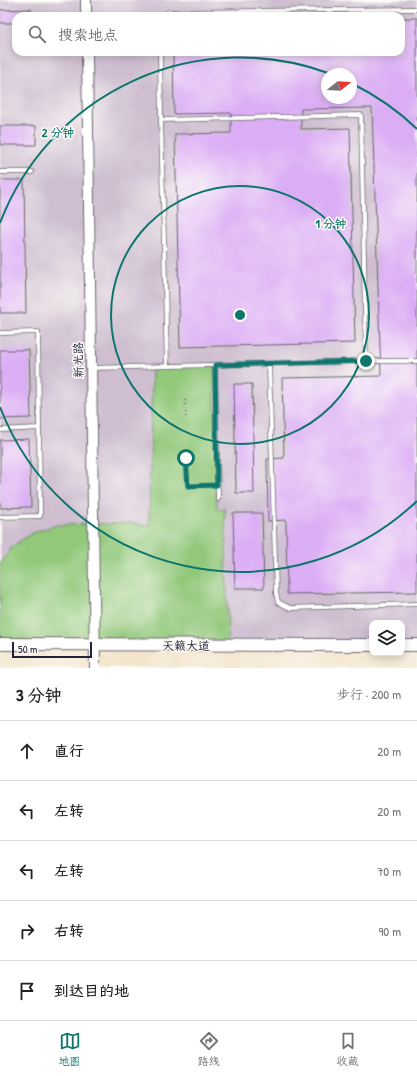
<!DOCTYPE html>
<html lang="zh">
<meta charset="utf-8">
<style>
:root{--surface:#fff;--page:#f6f6f6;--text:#202124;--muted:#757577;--line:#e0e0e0;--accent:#0f766e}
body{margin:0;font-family:"Patrick Hand","LXGW WenKai TC",sans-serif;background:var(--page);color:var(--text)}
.controls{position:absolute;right:12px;bottom:12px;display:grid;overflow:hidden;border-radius:8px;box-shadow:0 2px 10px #0003}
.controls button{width:36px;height:36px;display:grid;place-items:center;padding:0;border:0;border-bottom:1px solid var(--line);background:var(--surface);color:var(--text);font:20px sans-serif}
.compass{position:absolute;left:321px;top:68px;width:36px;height:36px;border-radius:50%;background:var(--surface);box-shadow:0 2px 10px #0003;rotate:72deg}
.scale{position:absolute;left:12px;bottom:10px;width:80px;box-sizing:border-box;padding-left:4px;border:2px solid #22223b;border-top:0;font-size:11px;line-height:14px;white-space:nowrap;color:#22223b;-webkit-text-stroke:3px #fdfcf7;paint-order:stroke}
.stop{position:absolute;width:12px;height:12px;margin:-9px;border:3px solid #0f766e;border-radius:50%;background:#fff}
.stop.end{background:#0f766e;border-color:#fff;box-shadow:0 1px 4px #0008}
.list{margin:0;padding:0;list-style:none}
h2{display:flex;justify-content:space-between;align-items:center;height:52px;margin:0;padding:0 16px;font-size:17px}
h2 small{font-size:13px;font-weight:400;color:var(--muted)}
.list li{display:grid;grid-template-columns:26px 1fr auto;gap:12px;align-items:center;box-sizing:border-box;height:60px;padding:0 16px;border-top:1px solid var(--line)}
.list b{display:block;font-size:15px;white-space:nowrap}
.list em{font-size:13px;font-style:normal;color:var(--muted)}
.icon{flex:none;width:22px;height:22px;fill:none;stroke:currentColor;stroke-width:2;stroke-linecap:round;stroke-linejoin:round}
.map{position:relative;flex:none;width:417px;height:668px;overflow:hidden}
.search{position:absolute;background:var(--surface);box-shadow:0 2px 10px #0003;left:12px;right:12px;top:12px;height:44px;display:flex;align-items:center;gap:10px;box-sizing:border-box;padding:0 14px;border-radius:12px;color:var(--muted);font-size:15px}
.sheet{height:352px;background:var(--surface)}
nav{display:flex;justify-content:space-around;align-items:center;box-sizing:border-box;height:56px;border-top:1px solid var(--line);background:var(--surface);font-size:11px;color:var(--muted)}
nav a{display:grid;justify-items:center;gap:2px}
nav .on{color:var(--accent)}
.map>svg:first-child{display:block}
</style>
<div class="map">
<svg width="417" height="668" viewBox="0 0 417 668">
<rect width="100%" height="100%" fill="#fdfcf7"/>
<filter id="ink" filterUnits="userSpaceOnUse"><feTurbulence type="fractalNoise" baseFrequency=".025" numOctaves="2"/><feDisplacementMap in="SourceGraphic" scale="8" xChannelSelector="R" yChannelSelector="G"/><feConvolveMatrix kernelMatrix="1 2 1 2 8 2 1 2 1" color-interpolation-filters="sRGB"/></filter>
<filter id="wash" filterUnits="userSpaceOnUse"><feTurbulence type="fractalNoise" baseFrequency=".012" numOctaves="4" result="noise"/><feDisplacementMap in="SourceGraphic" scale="16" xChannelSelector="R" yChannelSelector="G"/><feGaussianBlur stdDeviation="0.9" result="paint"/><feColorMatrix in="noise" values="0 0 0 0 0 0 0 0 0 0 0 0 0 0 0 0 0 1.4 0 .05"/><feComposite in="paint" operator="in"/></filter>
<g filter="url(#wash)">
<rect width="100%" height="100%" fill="#f3e5cc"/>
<!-- industrial -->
<path fill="#cebed0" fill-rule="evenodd" d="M0 0H417V645H402V623H372V645L0 644ZM16 16H401V52H16ZM327 74H351V98H327Z"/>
<!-- green -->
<path fill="#92c87a" stroke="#5a755a" d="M215 365 217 509H225L228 645 0 644V563L13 546 32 533 56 525 132 523 149 526 152 367Z"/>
<g id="blocks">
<!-- building -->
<path fill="#dbadf5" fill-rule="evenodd" d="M31 9V16H16V23H0V10Z
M401 18H417V592L287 594 286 520 268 521 267 459 284 458 282 378 381 376 372 108 301 109V129L350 128 355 343 180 347 175 134 231 133V113L174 114 173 52H401ZM327 74H351V98H327Z
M0 126H36V145H0Z
M0 180H24L26 313H0Z
M0 350H29L31 418 0 419Z
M234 384H252L254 493H236Z
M29 439 31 507 0 508V440Z
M233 513H262L264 588H235Z"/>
</g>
</g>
<g filter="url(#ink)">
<use href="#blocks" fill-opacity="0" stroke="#6b666e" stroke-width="1"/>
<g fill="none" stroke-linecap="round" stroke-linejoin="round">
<defs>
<path id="service" d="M161 16 169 12 417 9
M160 52 161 120
M0 172H32
M0 333 38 332 40 516 0 517
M366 361H417
M269 364 276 593 278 602 290 608 417 604
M215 365 218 499
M91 368 366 361 361 115 161 120 167 366
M0 430 39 428"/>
<path id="tertiary" d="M86 0V16
M87 52 95 668"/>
<path id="secondary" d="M0 644 372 645
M402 645H417"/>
</defs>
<!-- service casing -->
<use href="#service" stroke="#6b666e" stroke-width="5.5"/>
<!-- tertiary casing -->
<use href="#tertiary" stroke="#6b666e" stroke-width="12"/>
<!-- secondary casing -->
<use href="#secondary" stroke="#6b666e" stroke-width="14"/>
<!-- path -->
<path stroke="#6b666e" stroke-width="2" stroke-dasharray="1 3" stroke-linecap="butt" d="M185 400 186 418
M186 458 188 486 210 485"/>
<!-- service -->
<use href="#service" stroke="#fff" stroke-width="4"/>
<!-- tertiary -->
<use href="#tertiary" stroke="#fff" stroke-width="10"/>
<!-- secondary -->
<use href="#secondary" stroke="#fff" stroke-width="12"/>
</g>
</g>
<g fill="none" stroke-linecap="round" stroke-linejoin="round" filter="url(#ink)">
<!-- route -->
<path stroke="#0f766e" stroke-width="5" d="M186 458 188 486 217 485 215 365 366 361"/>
</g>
<!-- distance rings -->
<g fill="none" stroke="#0f766e" stroke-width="2">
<circle cx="240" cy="315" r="129"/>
<path d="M417 501A257 257 0 0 1 0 407M0 223A257 257 0 0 1 328 73M353 84A257 257 0 0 1 417 129"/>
</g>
<g text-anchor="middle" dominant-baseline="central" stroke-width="3" stroke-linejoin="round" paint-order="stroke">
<!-- street labels -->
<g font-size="12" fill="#22223b" stroke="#fdfcf7">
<text transform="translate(78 360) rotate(-91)">新光路</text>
<text x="186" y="645">天籁大道</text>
</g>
</g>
<circle cx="240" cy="315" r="6" fill="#0f766e" stroke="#fdfcf7" stroke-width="2"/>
<g font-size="12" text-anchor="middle" font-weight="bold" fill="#0f766e" stroke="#fdfcf7" stroke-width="3" stroke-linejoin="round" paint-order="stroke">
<text x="58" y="137">2 分钟</text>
<text x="331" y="228">1 分钟</text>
</g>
</svg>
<div class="controls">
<button><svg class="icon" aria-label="layers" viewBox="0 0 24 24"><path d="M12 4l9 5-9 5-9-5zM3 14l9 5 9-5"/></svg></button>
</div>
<svg class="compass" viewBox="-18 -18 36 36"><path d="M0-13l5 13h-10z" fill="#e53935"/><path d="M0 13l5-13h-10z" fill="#757577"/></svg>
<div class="scale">50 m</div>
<div class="stop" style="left:186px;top:458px"></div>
<div class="stop end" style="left:366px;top:361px"></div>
<div class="search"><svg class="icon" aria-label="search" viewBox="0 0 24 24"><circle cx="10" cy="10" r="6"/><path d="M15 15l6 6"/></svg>搜索地点</div>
</div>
<section class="sheet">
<h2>3 分钟<small>步行 · 200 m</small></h2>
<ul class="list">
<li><svg class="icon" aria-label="ahead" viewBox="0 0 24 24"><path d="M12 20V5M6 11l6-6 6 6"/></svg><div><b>直行</b></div><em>20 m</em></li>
<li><svg class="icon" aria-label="left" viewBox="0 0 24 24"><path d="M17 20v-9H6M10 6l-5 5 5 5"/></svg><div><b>左转</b></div><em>20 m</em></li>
<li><svg class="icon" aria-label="left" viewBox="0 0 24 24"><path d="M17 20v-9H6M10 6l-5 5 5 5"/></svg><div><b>左转</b></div><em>70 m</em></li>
<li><svg class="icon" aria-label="right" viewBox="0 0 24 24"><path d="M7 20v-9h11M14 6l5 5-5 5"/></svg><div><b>右转</b></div><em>90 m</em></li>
<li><svg class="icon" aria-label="arrive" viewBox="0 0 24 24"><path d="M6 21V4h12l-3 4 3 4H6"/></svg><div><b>到达目的地</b></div></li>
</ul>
</section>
<nav>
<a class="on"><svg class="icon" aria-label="map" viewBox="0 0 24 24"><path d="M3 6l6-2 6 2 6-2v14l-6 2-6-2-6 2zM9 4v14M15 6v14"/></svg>地图</a>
<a><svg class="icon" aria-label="directions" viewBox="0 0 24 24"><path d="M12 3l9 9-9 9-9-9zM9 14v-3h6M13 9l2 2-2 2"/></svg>路线</a>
<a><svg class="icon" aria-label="saved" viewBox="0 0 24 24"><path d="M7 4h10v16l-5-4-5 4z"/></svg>收藏</a>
</nav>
